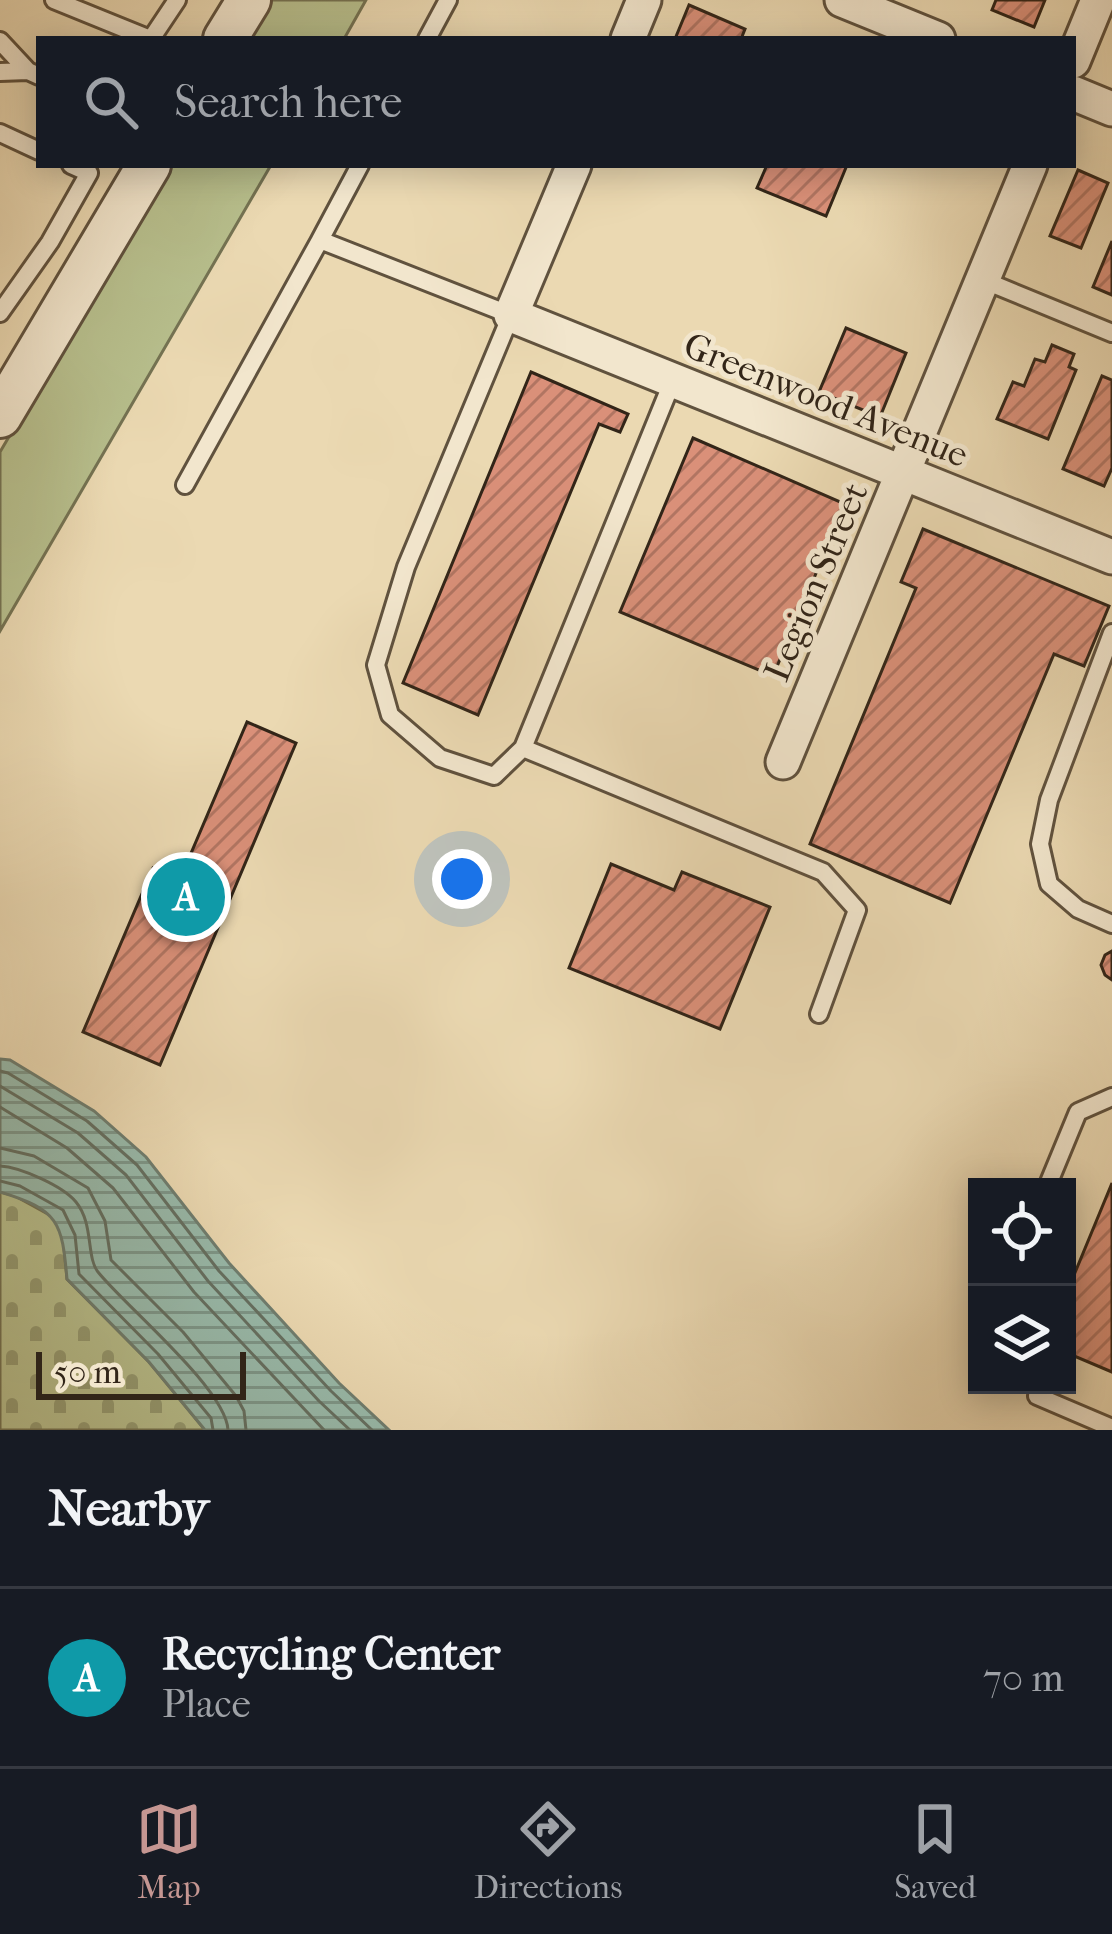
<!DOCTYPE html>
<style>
:root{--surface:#171b24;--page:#242831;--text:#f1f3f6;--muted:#9ea1a6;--line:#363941;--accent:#c59692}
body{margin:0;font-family:"IM FELL French Canon",serif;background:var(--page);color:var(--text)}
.controls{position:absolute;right:36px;bottom:36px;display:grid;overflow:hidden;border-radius:0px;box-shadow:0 6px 30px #0003}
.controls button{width:108px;height:108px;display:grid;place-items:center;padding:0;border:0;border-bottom:3px solid var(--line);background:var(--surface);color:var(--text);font:60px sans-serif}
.scale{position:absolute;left:36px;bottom:30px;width:210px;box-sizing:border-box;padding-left:12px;border:6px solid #322518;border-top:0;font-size:33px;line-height:42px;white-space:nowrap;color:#322518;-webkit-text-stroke:9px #f2e6cd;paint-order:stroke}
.you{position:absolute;left:462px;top:879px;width:42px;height:42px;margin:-30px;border:9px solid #fff;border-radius:50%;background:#1a73e8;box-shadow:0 0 0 18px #1a73e833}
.badge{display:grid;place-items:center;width:78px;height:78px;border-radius:50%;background:var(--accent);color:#fff;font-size:39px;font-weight:700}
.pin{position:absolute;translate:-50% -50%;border:6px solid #fff;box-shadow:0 3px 12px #0006}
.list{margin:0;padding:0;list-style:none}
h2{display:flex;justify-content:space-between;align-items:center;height:156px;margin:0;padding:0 48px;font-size:51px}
h2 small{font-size:39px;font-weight:400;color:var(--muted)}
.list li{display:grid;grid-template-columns:78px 1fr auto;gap:36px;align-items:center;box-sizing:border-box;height:180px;padding:0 48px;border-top:3px solid var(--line)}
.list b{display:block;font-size:45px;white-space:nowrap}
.list p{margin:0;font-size:39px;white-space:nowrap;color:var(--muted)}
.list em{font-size:39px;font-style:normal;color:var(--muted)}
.icon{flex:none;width:66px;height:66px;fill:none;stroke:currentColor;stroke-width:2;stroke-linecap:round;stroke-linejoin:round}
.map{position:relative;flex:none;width:1112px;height:1430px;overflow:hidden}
.search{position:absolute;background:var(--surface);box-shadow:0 6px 30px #0003;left:36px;right:36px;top:36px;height:132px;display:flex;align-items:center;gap:30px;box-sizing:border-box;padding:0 42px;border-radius:0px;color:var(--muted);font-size:45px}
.sheet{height:336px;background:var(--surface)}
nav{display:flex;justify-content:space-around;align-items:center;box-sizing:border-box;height:168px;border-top:3px solid var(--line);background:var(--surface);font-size:33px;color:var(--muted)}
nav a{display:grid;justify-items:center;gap:6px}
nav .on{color:var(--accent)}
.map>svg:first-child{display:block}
</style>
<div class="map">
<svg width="1112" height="1430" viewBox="0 0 1112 1430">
<defs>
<pattern id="cemetery-stones" width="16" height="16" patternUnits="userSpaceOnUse" patternTransform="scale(3)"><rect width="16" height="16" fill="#b7bf8d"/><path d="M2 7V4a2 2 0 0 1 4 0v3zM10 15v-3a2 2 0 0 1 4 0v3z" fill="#959b72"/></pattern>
<pattern id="water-rules" width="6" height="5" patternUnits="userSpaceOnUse" patternTransform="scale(3)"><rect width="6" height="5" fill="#98baab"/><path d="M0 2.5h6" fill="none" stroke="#7d978a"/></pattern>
<pattern id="building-hatch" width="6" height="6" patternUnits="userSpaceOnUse" patternTransform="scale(3)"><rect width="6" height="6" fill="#da9079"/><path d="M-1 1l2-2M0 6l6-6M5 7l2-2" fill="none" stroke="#b17562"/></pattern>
</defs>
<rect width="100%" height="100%" fill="#ebd9b2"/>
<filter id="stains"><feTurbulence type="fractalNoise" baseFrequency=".00167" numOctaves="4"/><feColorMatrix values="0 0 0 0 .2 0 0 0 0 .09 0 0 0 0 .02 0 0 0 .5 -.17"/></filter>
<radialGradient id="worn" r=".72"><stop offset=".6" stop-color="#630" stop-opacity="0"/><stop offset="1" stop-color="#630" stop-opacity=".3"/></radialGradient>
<!-- cemetery -->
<path fill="url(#cemetery-stones)" stroke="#747252" stroke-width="3" d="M0 1192 15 1196 55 1218 63 1238 67 1279 149 1362 205 1430H0Z"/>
<!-- park -->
<path fill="#b7bf8d" stroke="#747252" stroke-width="3" d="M267 0H366L344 39H244Z
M169 165H271L0 631V452Z"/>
<!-- water -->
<path fill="url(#water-rules)" stroke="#6f7e70" stroke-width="3" d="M0 1059 10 1060 94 1111 146 1157 229 1263 339 1383 389 1430H205L149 1362 67 1279C62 1222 59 1210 0 1192Z"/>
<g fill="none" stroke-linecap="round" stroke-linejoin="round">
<!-- shore -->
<path stroke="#657062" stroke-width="3" d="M0 1071 8 1073 87 1121 137 1165 219 1271 331 1391 372 1430
M0 1086 78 1133 126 1175 208 1281 319 1401 350 1430
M0 1107 67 1148 113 1188 194 1292 324 1430
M0 1148 34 1156 88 1188 105 1221 111 1260 183 1332 236 1396 244 1411 246 1430
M0 1166C20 1167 63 1186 76 1202 94 1224 86 1257 98 1272 126 1307 226 1389 228 1430
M0 1181 20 1186 63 1210 75 1235 79 1274 158 1354 211 1418 213 1430"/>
</g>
<!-- building -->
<path fill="url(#building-hatch)" stroke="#322518" stroke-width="3" d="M996 0H1045L1034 27 992 10Z
M689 5 745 29 741 39H675Z
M767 165H847L826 216 757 188Z
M1078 170 1108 183 1081 248 1050 236Z
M1112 241V295L1093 287Z
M846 328 906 353 880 417 819 392Z
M1052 345 1074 354 1069 367 1076 370 1048 439 997 419 1013 382 1024 386 1035 359 1045 362Z
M531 372 628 414 620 432 599 424 478 715 403 683Z
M1102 376 1112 380V468L1104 486 1063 469Z
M693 438 845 504 773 676 620 612Z
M923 529 1109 606 1084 666 1054 654 950 903 810 844 916 588 901 582Z
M247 722 296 743 160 1065 83 1032 153 868 180 879Z
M611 864 674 890 682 872 770 907 720 1029 569 968Z
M1112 951V980L1105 975 1101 965 1105 955Z
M1112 1183V1372L1067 1353V1292Z"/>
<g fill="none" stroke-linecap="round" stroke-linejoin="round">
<defs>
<path id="service" d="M54 0 150 39
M151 39 177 0
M427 39 448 0
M0 41 28 71
M0 72 28 71 39 76
M0 133 39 151
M360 165 320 240 511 315 406 567 376 665 390 715 440 758 494 776 523 748 673 380
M983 280 1112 333
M0 313 50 242 89 173 71 165
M185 485 320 240
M1112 633 1049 800 1040 844 1049 884 1078 909 1112 924
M523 748 823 872 857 910 819 1014
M1047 1187 1078 1112 1112 1097
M1037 1396 1112 1428"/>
<path id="minor" d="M842 0 938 39
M628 39 644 0
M1073 61 1098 0
M1073 93 1112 109
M574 165 511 315 1112 557
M783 762 1030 165"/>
<path id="tertiary" d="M225 39 249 0
M0 416 149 165"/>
</defs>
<!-- service casing -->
<use href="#service" stroke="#60523e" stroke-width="22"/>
<!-- minor casing -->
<use href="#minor" stroke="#60523e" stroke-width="39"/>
<!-- tertiary casing -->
<use href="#tertiary" stroke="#60523e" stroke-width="48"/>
<!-- service -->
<use href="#service" stroke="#f2e6cd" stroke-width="16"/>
<!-- minor -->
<use href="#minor" stroke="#f2e6cd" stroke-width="33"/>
<!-- tertiary -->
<use href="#tertiary" stroke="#f2e6cd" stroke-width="42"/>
</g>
<g text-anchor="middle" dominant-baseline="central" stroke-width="10" stroke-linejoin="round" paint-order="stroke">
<!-- street labels -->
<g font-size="36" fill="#322518" stroke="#f2e6cd">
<text transform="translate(826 400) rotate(22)">Greenwood Avenue</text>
<text transform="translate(816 582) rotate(-67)">Legion Street</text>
</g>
</g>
<rect width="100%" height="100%" filter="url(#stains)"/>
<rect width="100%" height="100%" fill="url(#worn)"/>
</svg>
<div class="controls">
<button><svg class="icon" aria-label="locate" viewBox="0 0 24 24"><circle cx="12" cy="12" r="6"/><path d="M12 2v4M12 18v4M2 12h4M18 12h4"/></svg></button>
<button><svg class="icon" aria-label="layers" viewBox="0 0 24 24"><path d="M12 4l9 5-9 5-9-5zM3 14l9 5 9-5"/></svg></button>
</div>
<div class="scale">50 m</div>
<div class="you"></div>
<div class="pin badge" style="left:186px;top:897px;background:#0f9aa8">A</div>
<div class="search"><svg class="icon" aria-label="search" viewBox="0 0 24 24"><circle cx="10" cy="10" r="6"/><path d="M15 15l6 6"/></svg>Search here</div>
</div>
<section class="sheet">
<h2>Nearby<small></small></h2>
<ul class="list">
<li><span class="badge" style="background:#0f9aa8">A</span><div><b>Recycling Center</b><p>Place</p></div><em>70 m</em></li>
</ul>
</section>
<nav>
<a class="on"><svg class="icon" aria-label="map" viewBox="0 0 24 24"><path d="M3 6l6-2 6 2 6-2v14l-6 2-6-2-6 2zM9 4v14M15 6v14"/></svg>Map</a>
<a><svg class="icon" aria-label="directions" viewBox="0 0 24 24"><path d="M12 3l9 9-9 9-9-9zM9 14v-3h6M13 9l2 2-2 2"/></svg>Directions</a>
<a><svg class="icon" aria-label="saved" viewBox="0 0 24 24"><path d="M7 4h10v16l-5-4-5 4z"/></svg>Saved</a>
</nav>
